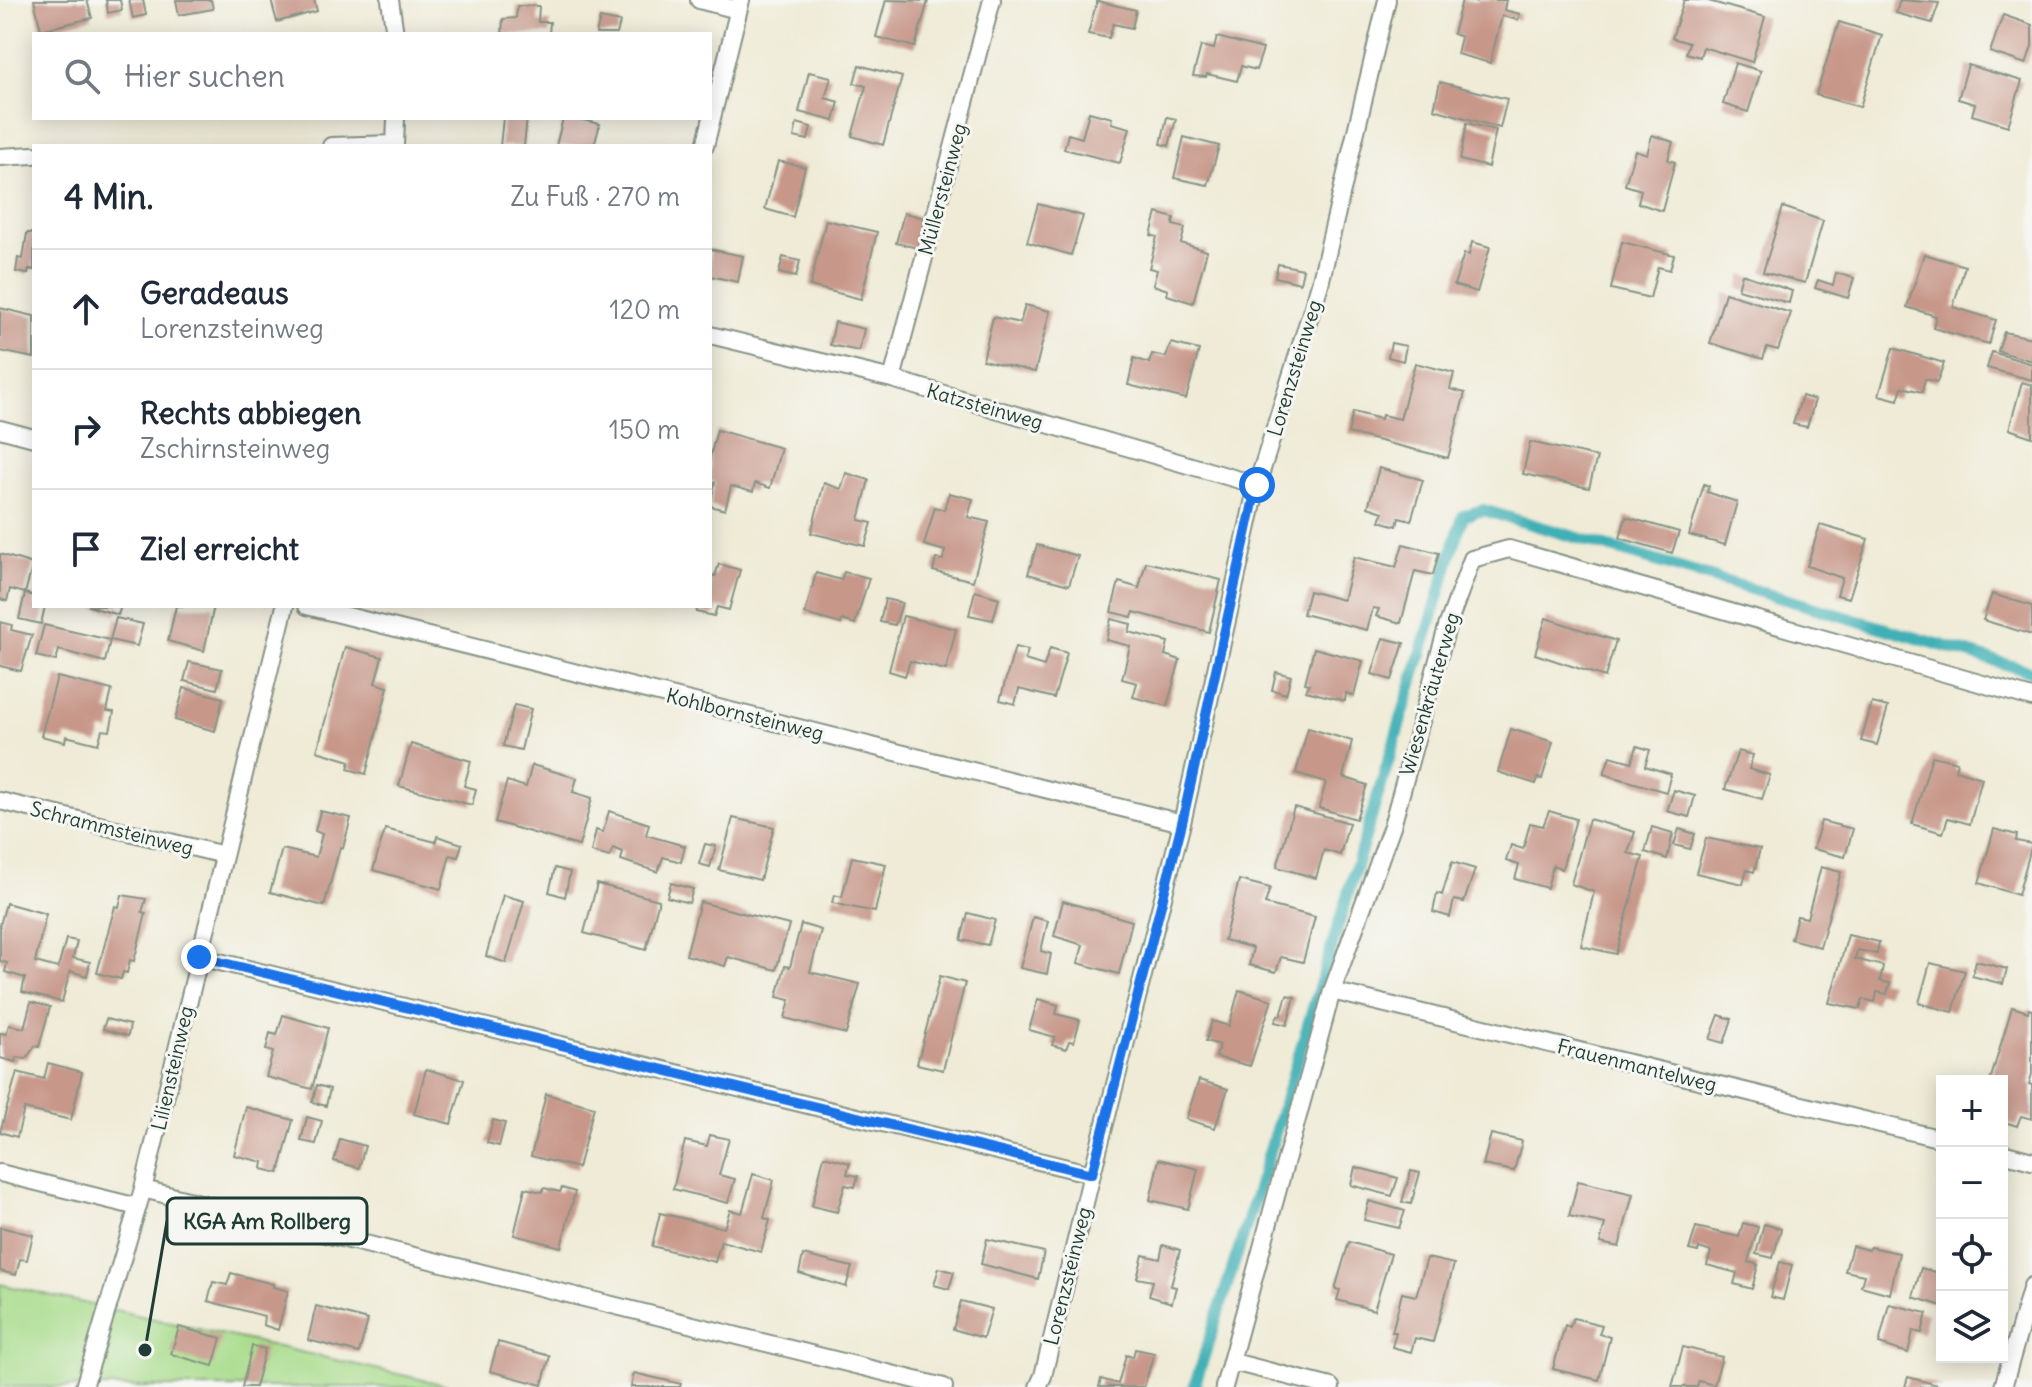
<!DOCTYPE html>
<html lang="de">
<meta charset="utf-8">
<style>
:root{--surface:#fff;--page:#f6f6f7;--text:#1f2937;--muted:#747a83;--line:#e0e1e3}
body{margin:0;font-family:Delius,sans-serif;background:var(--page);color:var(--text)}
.controls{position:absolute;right:24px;bottom:24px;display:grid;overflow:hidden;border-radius:0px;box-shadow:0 4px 20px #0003}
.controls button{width:72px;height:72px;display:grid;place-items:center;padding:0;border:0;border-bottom:2px solid var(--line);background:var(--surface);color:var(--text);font:40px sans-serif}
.stop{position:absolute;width:24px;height:24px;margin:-18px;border:6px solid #1a73e8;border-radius:50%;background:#fff}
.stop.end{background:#1a73e8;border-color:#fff;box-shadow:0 2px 8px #0008}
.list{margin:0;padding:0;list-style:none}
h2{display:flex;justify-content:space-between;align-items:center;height:104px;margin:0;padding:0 32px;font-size:34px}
h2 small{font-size:26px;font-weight:400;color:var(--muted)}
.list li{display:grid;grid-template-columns:52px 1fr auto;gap:24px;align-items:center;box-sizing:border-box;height:120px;padding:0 32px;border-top:2px solid var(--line)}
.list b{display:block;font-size:30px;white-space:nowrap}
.list p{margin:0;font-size:26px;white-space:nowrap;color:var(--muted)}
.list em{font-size:26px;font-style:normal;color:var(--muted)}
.icon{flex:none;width:44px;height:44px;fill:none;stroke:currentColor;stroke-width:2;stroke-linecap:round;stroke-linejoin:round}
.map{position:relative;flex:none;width:2032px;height:1387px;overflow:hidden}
.search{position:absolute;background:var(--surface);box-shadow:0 4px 20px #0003;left:32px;top:32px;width:680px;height:88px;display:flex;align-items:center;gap:20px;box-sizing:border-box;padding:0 28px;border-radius:0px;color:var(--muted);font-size:30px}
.panel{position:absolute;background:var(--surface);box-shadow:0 4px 20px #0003;left:32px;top:144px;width:680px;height:464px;border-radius:0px}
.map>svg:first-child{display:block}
</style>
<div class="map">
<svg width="2032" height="1387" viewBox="0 0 2032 1387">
<rect width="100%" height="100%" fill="#f6f6f2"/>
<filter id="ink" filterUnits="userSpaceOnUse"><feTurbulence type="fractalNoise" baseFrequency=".0125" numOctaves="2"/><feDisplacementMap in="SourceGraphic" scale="16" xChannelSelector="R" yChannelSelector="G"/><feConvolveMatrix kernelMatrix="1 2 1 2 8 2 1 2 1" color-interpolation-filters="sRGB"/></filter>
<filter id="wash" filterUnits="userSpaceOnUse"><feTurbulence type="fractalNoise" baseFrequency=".006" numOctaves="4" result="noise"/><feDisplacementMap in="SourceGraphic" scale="32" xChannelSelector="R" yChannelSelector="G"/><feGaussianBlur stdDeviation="1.8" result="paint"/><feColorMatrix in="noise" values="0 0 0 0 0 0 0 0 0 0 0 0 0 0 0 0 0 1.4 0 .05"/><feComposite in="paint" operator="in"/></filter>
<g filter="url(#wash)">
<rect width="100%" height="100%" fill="#efebd7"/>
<!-- green -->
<path fill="#a8dc8b" stroke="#648c60" stroke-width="2" d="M0 1284 455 1387H0Z"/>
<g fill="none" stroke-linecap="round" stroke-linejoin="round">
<!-- stream -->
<path stroke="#3fb0b6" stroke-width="12" d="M1194 1387 1254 1202 1463 516 1483 510 2032 672"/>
</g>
<g id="blocks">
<!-- building -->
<path fill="#c7988a" d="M34 0H87L92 18 41 30Z
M106 0H120L122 10 108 13Z
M129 0H143L146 15 133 18Z
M176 0H211L213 9 179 15Z
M271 0H314L317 11 277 22Z
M886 0 928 1 915 47 876 37Z
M1462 0 1477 2V0H1506L1504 10 1520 14 1518 20 1502 16 1490 63 1457 54 1461 37 1453 34Z
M1684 0H1705L1765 17 1752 62 1703 47 1700 57 1686 53 1689 43 1672 38Z
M1900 0 1939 3 1932 23 1896 13Z
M1097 1 1136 10 1132 28 1113 24 1109 38 1088 34Z
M517 6H539L538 22H550L549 34H502L503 19 516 18Z
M2003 15 2032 25V46L2026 64 1990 52Z
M600 18 620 22 617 34H596Z
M1839 22 1882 35 1860 107 1816 95Z
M1217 37 1263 49 1256 70 1241 66 1237 81 1207 74 1206 77 1193 76 1201 46 1214 49Z
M1735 63 1761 71 1748 112 1723 104Z
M859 65 902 77 883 145 852 136 866 86 854 83Z
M1968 65 2022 81 2008 126 1972 115 1975 104 1958 99Z
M809 72 831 77 825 98 839 102 834 121 799 112Z
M1440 82 1507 99 1500 128 1434 109Z
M1089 112 1112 118 1111 123 1130 128 1120 163 1064 149 1068 134 1082 138Z
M1167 117 1176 119 1169 146 1161 144Z
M503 118H527L524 146H500Z
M563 118H575L600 124 594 146H556Z
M797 123 811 127 808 140 794 137Z
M1467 123 1496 130 1488 167 1460 160Z
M1652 135 1673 142 1668 160 1675 162 1662 211 1638 203 1641 190 1625 185 1635 150 1647 154Z
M1184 137 1219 146 1208 185 1174 178Z
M778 161 805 167 793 217 765 209Z
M1038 204 1083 216 1071 255 1027 242Z
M1783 207 1823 221 1805 283 1763 272Z
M904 213 925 218 918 248 896 243Z
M1157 213 1174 218 1173 225 1185 228 1181 243 1207 251 1193 303 1167 295 1168 290 1153 285 1157 270 1149 268 1157 237 1151 235Z
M826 220 877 232 861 299 810 286Z
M27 233H34V270L29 269 28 274 16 272 18 258 23 259Z
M1472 242 1490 247 1477 292 1454 285 1464 254 1469 255Z
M1622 242 1674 255 1670 270 1658 267 1650 298 1611 289Z
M710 249 743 256 738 282 710 276Z
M1924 254 1965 266 1953 307 1996 320 1989 344 1933 328 1936 316 1907 307Z
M783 257 800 261 796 277 779 273Z
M1278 264 1303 269 1300 283 1275 277Z
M1836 273 1854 278 1848 298 1815 288 1818 280 1833 285Z
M1742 274 1792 291 1789 303 1738 289Z
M1725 293 1791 313 1778 350 1767 347 1763 359 1710 343Z
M1025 305 1050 311 1035 372 983 360 993 317 1020 323Z
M0 308 34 316V358L0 351Z
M835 322 864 329 859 351 830 345Z
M2004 332 2032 338V361L1998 351Z
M1171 343 1199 350 1186 399 1128 385 1134 358 1149 363 1152 354 1166 357Z
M1391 343 1406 346 1403 361 1388 357Z
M1893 348 1944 363 1937 382 1925 379 1922 392 1902 387 1898 400 1879 395Z
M1992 352 2032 364V380L1987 368Z
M1415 363 1454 373 1450 389 1465 393 1448 458 1348 433 1353 412 1381 419 1382 415 1400 419Z
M2022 382 2032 385V437L2009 429Z
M1802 396 1815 400 1807 427 1793 424Z
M717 430 781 448 770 488 755 483 753 492 731 486 725 510 710 506 715 482 710 481V457Z
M1530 442 1597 457 1589 488 1523 474Z
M1379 468 1423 480 1411 521 1399 518 1397 526 1380 521 1383 512 1368 507Z
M846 473 869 480 859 520 872 523 865 546 811 533 824 483 841 489Z
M1704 484 1709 486 1707 492 1737 502 1725 545 1689 535Z
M949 493 973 499 968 517 989 522 973 581 933 571 936 559 943 560 945 551 924 545 935 507 944 510Z
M1626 517 1679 532 1672 553 1620 538Z
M1820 525 1868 539 1849 598 1837 595 1842 578 1807 566Z
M1403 544 1439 553 1433 575 1415 571 1401 623 1376 616 1379 609 1373 608 1367 630 1303 614 1309 591 1343 600 1354 557 1396 567Z
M1037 545 1078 556 1069 585 1028 574Z
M0 554 33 564 25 593 10 589 7 601 0 599Z
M1146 562 1221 580 1209 632 1134 612 1132 617 1111 612 1119 582 1139 588Z
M719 564 740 570 729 610 717 607 714 616 696 612 698 606H710V575L715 576Z
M844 572 869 578 855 624 842 620 841 624 805 614 816 573 841 580Z
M975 591 999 598 993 620 969 615Z
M25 593 34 596V606H45L41 624 19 619Z
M1992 594 2032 606V635L1983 620Z
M885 599 902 603 895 625 880 622Z
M88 606H121L118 615Z
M176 606H214L204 651 168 641Z
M903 616 956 629 946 670 910 661 905 676 889 671Z
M116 618 143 624 137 646 110 640Z
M1546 618 1616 641 1605 677 1535 654Z
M1111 619 1131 624 1129 632 1168 642 1165 655 1180 660 1167 706 1133 697 1137 683 1122 679 1130 646 1106 640Z
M0 622 12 625 11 630 32 635 21 671 0 666Z
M44 625 110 640 105 662 59 650 56 661 36 656Z
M1383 638 1404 643 1392 680 1372 674Z
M345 647 382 657 375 683 388 687 366 774 348 769 350 761 317 751Z
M1015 647 1028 650 1025 660 1044 666 1050 648 1067 653 1054 698 1019 689 1015 704 1000 700Z
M1314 648 1363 661 1354 696 1346 693 1345 701 1306 691 1309 684 1305 683Z
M189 662 222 669 217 689 184 681Z
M1276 672 1291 676 1286 694 1272 690Z
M57 677 112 690 107 711 114 712 110 731 102 730 98 744 66 736 65 742 41 736Z
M184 688 223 698 215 731 175 720Z
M1872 703 1888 707 1877 745 1861 741Z
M514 705 531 709 521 750 503 746Z
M1308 728 1352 741 1343 777 1367 785 1356 819 1319 808 1326 782 1296 773Z
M1511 729 1553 742 1542 779 1538 778 1536 784 1498 772Z
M411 744 471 761 464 786 476 789 472 805 399 786Z
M1637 746 1650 750 1645 766 1671 774 1666 792 1604 774 1610 756 1632 762Z
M1738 751 1753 755 1749 769 1770 775 1762 799 1725 789Z
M1932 756 1957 762 1955 770 1982 778 1970 824 1948 818 1943 833 1912 824Z
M532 765 577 778 573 792 592 798 579 846 495 822 507 781 526 787Z
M1674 790 1695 796 1689 817 1667 811Z
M1294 807 1349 823 1340 855 1324 850 1316 878 1277 867Z
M320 811 351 818 343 848 340 847 324 906 270 892 282 849 316 857 322 834 315 831Z
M609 811 649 824 646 835 685 846 681 862 663 857 658 872 621 860 623 852 613 848 610 857 591 852 596 830 603 832Z
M1549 811 1576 819 1562 869 1553 865 1547 888 1515 879 1519 865 1506 861 1511 845 1523 849 1530 823 1543 826Z
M733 818 774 827 760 880 719 870Z
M1589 819 1635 832 1628 853 1643 857 1616 954 1581 946 1594 892 1571 884Z
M1821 821 1853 829 1845 857 1813 849Z
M1652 827 1673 833 1667 859 1645 852Z
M385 829 436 842 437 836 462 844 458 857 450 855 441 889 373 870Z
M1679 829 1695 834 1690 849 1674 845Z
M1994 829 2017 835 2016 841 2032 844 2018 895 1979 883Z
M1706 838 1760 849 1754 872 1747 870 1743 884 1696 873Z
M705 844 716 846 710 867 699 864Z
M852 857 886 864 875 912 832 903 834 895 842 897Z
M1452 862 1475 869 1464 902 1454 900 1450 917 1433 912 1437 893 1442 895Z
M1821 867 1841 872 1820 947 1791 939 1797 916 1807 918Z
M555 868 570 872 565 897 549 892Z
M1239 880 1270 888 1265 904 1315 917 1303 962 1281 957 1276 972 1249 965 1253 948 1224 940Z
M671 883 693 889 689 903 667 897Z
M597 884 659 900 646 950 584 933Z
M122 895 146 899 142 912 146 913 134 961 130 960 127 973 123 972 121 979 97 973 115 906 119 907Z
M503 895 524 901 506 963 486 956Z
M1063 901 1132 921 1119 974 1078 963 1083 945 1054 936Z
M700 902 789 925 776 970 728 957 725 966 686 955Z
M6 903 46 914 35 962 58 968 66 939 77 941 73 958 90 962 87 976 70 971 62 1002 22 992 25 978 5 972 7 963 0 961V925Z
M968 913 995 920 988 945 961 940Z
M1033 917 1048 921 1041 951 1051 954 1047 974 1020 968Z
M801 924 821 930 810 972 860 984 846 1034 785 1018 790 1000 777 997 785 966 790 967Z
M1848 935 1879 942 1877 954 1857 950 1855 959 1883 966 1880 981 1890 983 1887 994 1877 992 1875 1002 1863 999 1860 1009 1829 1003Z
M1976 961 2007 969 2003 984 1972 976Z
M1930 963 1965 971 1953 1012 1919 1003Z
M940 976 965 983 943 1070 917 1064Z
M1239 990 1272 1000 1250 1066 1216 1057 1220 1045 1206 1041 1212 1021 1229 1026Z
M1287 995 1295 997 1287 1025 1275 1022 1278 1015H1281Z
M1038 999 1058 1005 1056 1014 1080 1020 1074 1042 1069 1041 1066 1049 1052 1045 1055 1037 1029 1030Z
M31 1002 50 1007 39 1047 35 1046 26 1059 17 1057 15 1062 0 1058V1033L6 1034 9 1025 24 1028Z
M2012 1007 2028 1012 2029 1009 2032 1010V1074L2029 1084 2032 1085V1119L2021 1116 2017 1126 2002 1121V1081H1990Z
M283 1015 328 1028 312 1089 266 1077 273 1052 266 1050 270 1033 277 1035Z
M1719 1015 1732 1019 1724 1043 1710 1039Z
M106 1019 130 1025 128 1036 103 1029Z
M48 1063 82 1072 71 1120 24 1109 17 1137 0 1132 17 1072 44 1079Z
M426 1069 464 1080 451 1124 414 1114Z
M1199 1080 1228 1089 1215 1128 1186 1119Z
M317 1085 330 1089 326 1106 312 1102Z
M546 1094 594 1107 578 1168 531 1156Z
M246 1107 293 1120 279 1173 262 1169 263 1162 234 1155Z
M307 1117 322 1121 316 1144 301 1141Z
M493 1120 505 1123 499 1146 487 1143Z
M1491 1134 1522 1141 1514 1171 1483 1165Z
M710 1135 729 1139 719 1175 735 1179 728 1203 673 1189 685 1141 707 1146Z
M340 1139 365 1146 359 1168 334 1161Z
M824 1156 850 1163 847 1174 858 1176 855 1187 845 1185 837 1212 812 1206Z
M1159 1159 1198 1169 1188 1209 1150 1200Z
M1355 1167 1398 1178 1392 1196 1351 1185Z
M1411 1171 1420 1173 1411 1204 1402 1202Z
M753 1174 774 1180 764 1218 770 1220 761 1252 721 1241 715 1262 652 1246 660 1213 724 1228 730 1210 742 1213Z
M1578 1181 1633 1194 1619 1247 1600 1243 1605 1224 1569 1216Z
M525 1188 542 1192 544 1188 560 1192 562 1188 575 1192 561 1247 514 1235Z
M1369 1201 1405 1211 1399 1228 1364 1220Z
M1743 1223 1758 1227 1748 1262 1758 1265 1752 1289 1734 1284 1737 1273 1707 1265 1711 1252 1699 1248 1698 1252 1689 1250 1696 1227 1739 1237Z
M1764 1224 1781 1229 1773 1258 1756 1254Z
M0 1227 33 1235 27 1260 20 1259 16 1275 0 1271Z
M987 1239 1044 1252 1038 1279 981 1264Z
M1349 1242 1391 1254 1374 1310 1337 1300 1340 1290 1335 1289Z
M1163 1245 1180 1250 1171 1286 1176 1287 1172 1303 1149 1296 1153 1281 1137 1278 1143 1255 1160 1259Z
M1852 1246 1869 1250 1870 1247 1899 1253 1890 1294 1861 1286 1864 1275 1845 1271Z
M803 1255 852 1267 846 1287 799 1273Z
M1427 1258 1454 1264 1433 1342 1415 1338 1411 1352 1392 1347 1396 1332H1392L1402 1293 1416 1296Z
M1780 1262 1792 1265 1783 1300 1770 1297Z
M939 1268 954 1272 949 1289 934 1285Z
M1921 1268 1942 1274V1306L1913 1297Z
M231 1273 273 1284V1287L288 1291 278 1330 263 1325 264 1316 208 1301 213 1282 227 1285Z
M961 1301 992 1309 983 1338 953 1329Z
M1889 1304 1927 1313 1922 1333 1913 1331 1908 1353 1879 1344Z
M316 1306 368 1320 359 1353 308 1340Z
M1573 1318 1602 1325 1599 1334 1610 1337 1599 1380 1553 1369 1565 1325 1570 1327Z
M179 1327 221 1338 213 1366 171 1354Z
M498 1342 550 1356 542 1385 490 1371Z
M252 1346 265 1349 255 1387H242Z
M1683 1347 1722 1357 1714 1385 1699 1381 1697 1387H1672Z
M1135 1349 1154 1353 1144 1387H1099L1101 1379 1118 1384 1126 1355 1133 1357Z
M634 1373 681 1384 680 1387H631Z
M1908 1377 1941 1386V1387H1905Z"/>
</g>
</g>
<g filter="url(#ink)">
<use href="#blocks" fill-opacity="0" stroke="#879486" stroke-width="2"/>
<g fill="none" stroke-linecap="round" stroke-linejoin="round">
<defs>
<path id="service" d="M390 0 395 34
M699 0 738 10
M331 146 395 144
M395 146 396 118
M705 146 741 0
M0 157 34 155
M710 335 892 379 1257 485
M892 379 992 0
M0 429 34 438
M307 606 1182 823
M0 801 224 855
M199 957 1092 1174
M1332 991 1942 1139
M2002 1153 2032 1161
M0 1173 138 1207
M143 1189 944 1387
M1233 1362 1331 1387
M84 1387 143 1189 285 606
M1038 1387 1043 1376 1092 1174 1182 823 1257 485 1320 284 1387 0
M1224 1387 1332 991 1392 826 1447 627 1472 559 1509 549 2032 698
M2003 1387 2032 1286"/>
</defs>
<!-- service casing -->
<use href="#service" stroke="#879486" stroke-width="20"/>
<!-- service -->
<use href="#service" stroke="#fff" stroke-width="16"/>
</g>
</g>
<g fill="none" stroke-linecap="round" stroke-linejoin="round" filter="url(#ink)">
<!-- route -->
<path stroke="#1a73e8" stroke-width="10" d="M199 957 1092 1174 1182 823 1257 485"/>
</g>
<g text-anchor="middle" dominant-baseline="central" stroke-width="6" stroke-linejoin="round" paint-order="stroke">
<!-- street labels -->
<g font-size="20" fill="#1f3d34" stroke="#f6f6f2">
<text transform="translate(942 189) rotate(-75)">Müllersteinweg</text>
<text transform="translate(1294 368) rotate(-73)">Lorenzsteinweg</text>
<text transform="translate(985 406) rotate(16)">Katzsteinweg</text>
<text transform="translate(1429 694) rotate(-74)">Wiesenkräuterweg</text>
<text transform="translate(745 714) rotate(14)">Kohlbornsteinweg</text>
<text transform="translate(112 828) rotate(14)">Schrammsteinweg</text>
<text transform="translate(1637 1065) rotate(14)">Frauenmantelweg</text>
<text transform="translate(172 1068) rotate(-77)">Liliensteinweg</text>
<text transform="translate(1067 1276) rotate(-76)">Lorenzsteinweg</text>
</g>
</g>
<!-- callouts -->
<path fill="none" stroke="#1f3d34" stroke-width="3" d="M145 1350L167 1221"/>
<circle fill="#1f3d34" stroke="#f6f6f2" stroke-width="3" cx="145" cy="1350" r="8"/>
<rect fill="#f6f6f2" stroke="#1f3d34" stroke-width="3" x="167" y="1198" width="200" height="46" rx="8"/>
<g font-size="22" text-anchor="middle" font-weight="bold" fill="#1f3d34">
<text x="267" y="1229">KGA Am Rollberg</text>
</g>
</svg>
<div class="controls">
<button>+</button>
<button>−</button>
<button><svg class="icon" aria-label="locate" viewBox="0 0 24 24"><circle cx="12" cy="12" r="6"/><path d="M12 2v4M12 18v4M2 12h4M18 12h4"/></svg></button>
<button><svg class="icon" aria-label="layers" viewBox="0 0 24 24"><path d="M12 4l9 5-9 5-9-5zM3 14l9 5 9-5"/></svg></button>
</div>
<div class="stop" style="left:1257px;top:485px"></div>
<div class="stop end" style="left:199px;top:957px"></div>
<div class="search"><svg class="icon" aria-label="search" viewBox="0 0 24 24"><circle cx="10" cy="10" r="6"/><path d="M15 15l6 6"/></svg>Hier suchen</div>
<section class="panel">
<h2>4 Min.<small>Zu Fuß · 270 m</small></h2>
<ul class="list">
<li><svg class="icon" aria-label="ahead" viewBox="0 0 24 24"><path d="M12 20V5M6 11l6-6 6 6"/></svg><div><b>Geradeaus</b><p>Lorenzsteinweg</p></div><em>120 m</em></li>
<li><svg class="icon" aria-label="right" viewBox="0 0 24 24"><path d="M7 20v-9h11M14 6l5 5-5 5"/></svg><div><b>Rechts abbiegen</b><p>Zschirnsteinweg</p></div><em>150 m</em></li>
<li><svg class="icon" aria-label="arrive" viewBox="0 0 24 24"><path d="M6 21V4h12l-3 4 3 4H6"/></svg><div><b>Ziel erreicht</b></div></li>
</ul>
</section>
</div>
